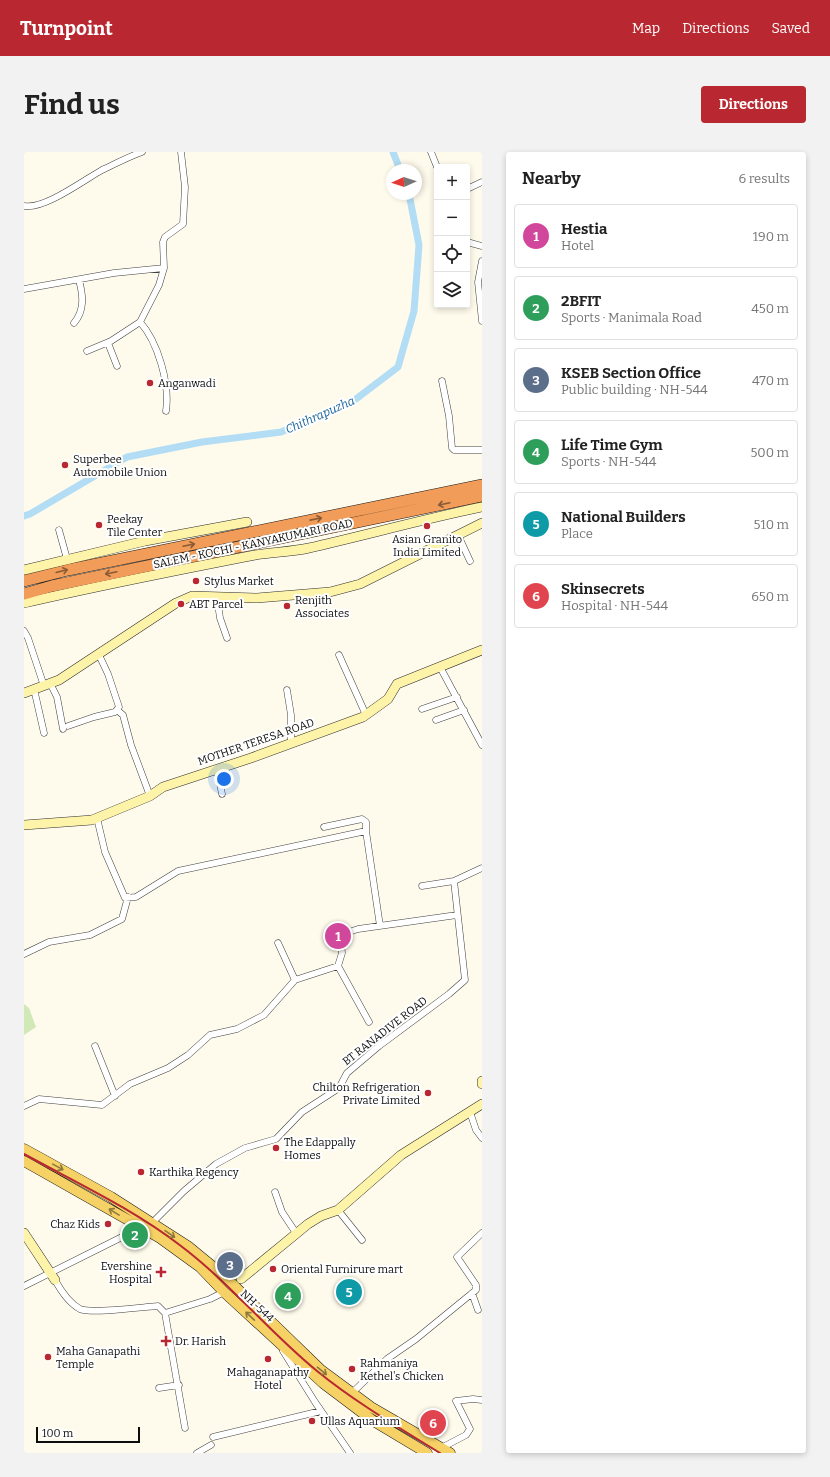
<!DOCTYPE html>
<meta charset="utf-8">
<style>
:root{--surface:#fff;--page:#f2f2f2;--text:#222;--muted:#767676;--line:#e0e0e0;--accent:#b92830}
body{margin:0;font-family:Bitter,serif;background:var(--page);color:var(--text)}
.controls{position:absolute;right:12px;top:12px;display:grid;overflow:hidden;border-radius:4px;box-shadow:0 2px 6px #0003}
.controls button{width:36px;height:36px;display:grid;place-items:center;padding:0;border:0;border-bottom:1px solid var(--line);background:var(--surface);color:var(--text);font:20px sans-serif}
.compass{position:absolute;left:362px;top:12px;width:36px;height:36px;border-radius:50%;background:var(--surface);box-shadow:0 2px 6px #0003;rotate:267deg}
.scale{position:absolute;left:12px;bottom:10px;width:104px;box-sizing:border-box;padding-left:4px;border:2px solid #0c0c0c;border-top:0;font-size:11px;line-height:14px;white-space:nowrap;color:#0c0c0c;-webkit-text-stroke:3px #fff;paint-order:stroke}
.you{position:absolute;left:200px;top:627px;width:14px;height:14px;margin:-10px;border:3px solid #fff;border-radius:50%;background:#1a73e8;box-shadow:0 0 0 6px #1a73e833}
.badge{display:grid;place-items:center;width:26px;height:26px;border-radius:50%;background:var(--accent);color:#fff;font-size:13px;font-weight:700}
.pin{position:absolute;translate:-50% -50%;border:2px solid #fff;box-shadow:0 1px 4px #0006}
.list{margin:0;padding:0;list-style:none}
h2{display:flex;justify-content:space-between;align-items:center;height:52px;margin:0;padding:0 16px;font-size:17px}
h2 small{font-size:13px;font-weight:400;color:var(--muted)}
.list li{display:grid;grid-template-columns:26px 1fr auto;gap:12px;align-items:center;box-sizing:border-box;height:64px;margin:0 8px 8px;padding:0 8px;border:1px solid var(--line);border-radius:4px}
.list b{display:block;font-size:15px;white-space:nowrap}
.list p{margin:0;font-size:13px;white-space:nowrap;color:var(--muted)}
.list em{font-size:13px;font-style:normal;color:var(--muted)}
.icon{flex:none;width:22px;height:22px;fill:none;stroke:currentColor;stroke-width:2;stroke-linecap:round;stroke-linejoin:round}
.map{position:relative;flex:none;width:458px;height:1301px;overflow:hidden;border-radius:4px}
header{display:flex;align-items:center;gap:24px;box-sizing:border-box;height:56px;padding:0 20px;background:var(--accent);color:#fff}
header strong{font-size:19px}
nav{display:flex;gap:22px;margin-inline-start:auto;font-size:14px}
.intro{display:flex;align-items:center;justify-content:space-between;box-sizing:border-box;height:96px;padding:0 24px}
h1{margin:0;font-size:28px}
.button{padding:10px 18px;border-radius:4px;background:var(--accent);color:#fff;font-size:14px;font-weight:700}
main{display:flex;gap:24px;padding:0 24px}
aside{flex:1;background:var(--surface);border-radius:4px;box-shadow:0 2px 6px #0003}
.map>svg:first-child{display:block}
</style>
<header>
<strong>Turnpoint</strong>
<nav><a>Map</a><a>Directions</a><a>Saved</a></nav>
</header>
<div class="intro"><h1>Find us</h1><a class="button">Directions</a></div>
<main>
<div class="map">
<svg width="458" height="1301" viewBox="0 0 458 1301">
<rect width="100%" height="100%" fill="#fffbec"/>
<!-- green -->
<path fill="#d1e8b7" d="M0 852 5 856 12 875 0 883Z"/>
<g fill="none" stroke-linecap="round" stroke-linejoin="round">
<!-- canal -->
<path stroke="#b2ddf5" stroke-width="7" d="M369 0 376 18
M0 364 6 362 103 305 178 290 257 280 328 250 374 215 390 159 395 93 385 42"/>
<defs>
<path id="street" d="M407 0 413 15
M443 37 458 30
M0 54C20 58 60 28 78 18 91 12 104 5 118 0
M443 90 458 94
M458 109 454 130 458 169
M140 116 135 133 116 170C134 190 146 232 142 259
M0 137 90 121 140 116 139 90 141 85 159 72 161 35 157 0
M50 171C61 158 59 143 55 128
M84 191 93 214
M63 199 87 189 116 170
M418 229 425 264 428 296 430 298H458
M35 378 43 407
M434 383 446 409
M193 445 196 466 203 486
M0 479 4 486 20 534
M315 503 342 563
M416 515 458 593
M26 531 33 545 39 577
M10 537 20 581
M263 538 267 563V592
M398 557 433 545
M93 558 99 563 107 593 126 644
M412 568 440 558
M44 574 70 565 91 560 95 555 84 522 75 503
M193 617 198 642
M73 666 81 700 101 746 112 745 154 719 342 679 356 774
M300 675 338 667 342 670V679
M398 734 430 729
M254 791 271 828
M0 802 25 790 66 783 98 767 104 745
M314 814 345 870
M71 894 91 944
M0 954 15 947 78 953 106 932 144 916 164 903 186 883 213 877 240 863 271 828 314 814 318 801 316 783 334 777 433 763
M446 960 452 978 458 986
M251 1040 258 1060 272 1081
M314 1058 338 1088
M127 1072 160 1039 192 1012 221 996 252 987 278 960 315 936 323 921 355 894 425 842 441 828 430 729 458 716
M31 1128C37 1139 45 1151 56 1157 67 1162 119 1155 134 1154L141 1161
M0 1134 118 1075
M448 1141 454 1158
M259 1199 291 1250 326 1301
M135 1236 155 1233
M328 1241 363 1207 392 1187 452 1138V1133L433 1105 458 1081
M161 1276 141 1161 186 1147 200 1140
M189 1285 297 1259
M417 1296 442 1283 446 1277 432 1249 449 1247 458 1248
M173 1301 187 1293"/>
<path id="secondary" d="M0 418 121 389 223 370
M0 451C77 433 154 418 231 403 248 400 267 400 285 396 342 383 400 367 458 355
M0 541 35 528 152 451 168 444 233 446 306 440 336 432 458 371
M0 673 68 668 126 644 139 635 227 606 339 565 364 547 373 532 458 498
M458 929V932
M0 1081 31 1128
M217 1127 284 1072 297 1064 314 1058 377 1003 458 952"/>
<path id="primary" d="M0 997 87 1045 165 1095 199 1123 297 1218 347 1255 426 1301
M0 1009 136 1086 176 1115 200 1140 299 1231 348 1268 403 1301"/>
<path id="highway" d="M0 429 44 418 458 333
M0 442 28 434 458 344"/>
</defs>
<!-- street casing -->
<use href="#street" stroke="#3f3f3f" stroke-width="7"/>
<!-- secondary casing -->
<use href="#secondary" stroke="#2e2e2e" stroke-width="10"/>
<!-- primary casing -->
<use href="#primary" stroke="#1d1d1d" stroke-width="11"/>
<!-- highway casing -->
<use href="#highway" stroke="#1d1d1d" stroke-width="12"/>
<!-- street -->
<use href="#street" stroke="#fff" stroke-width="6"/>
<!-- secondary -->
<use href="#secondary" stroke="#fdf3a9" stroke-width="9"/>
<!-- primary -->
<use href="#primary" stroke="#f6d165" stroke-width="10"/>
<!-- highway -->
<use href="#highway" stroke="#f19c58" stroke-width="11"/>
<!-- rail -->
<path stroke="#b92830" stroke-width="2" d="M0 1002C53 1031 109 1057 157 1094 206 1131 245 1180 293 1219 331 1250 374 1275 416 1301"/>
</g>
<!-- one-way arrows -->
<defs><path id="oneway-shaft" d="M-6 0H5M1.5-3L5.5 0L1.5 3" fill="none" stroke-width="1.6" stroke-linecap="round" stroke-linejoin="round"/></defs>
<g stroke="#8a5b36">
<use href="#oneway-shaft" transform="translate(420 352) rotate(168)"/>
<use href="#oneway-shaft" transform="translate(292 367) rotate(-11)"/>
<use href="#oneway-shaft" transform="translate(165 393) rotate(-12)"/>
<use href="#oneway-shaft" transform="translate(38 419) rotate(-14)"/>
<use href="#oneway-shaft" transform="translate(87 421) rotate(168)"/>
</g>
<g stroke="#8d783d">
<use href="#oneway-shaft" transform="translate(34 1015) rotate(29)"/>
<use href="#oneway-shaft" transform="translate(90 1060) rotate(-149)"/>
<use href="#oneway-shaft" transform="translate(146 1082) rotate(35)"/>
<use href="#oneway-shaft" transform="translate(226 1164) rotate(-137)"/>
<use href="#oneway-shaft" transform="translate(298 1219) rotate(39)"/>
</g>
<!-- markers -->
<g fill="#b92830" stroke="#fff" stroke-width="1.5">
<circle cx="126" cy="231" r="4"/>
<circle cx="41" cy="313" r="4"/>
<circle cx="75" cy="373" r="4"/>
<circle cx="403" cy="374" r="4"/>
<circle cx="172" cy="429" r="4"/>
<circle cx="157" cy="452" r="4"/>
<circle cx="263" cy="454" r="4"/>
<circle cx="404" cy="941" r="4"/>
<circle cx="252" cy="996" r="4"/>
<circle cx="117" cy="1020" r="4"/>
<circle cx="84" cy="1072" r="4"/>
<circle cx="249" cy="1117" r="4"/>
<path d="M135 1114h4v4h4v4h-4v4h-4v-4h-4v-4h4z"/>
<path d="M140 1183h4v4h4v4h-4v4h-4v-4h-4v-4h4z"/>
<circle cx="24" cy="1205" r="4"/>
<circle cx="244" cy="1207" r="4"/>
<circle cx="328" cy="1217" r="4"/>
<circle cx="288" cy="1269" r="4"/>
</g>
<g text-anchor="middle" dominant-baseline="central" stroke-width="4" stroke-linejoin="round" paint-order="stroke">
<!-- poi labels -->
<g font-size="11" fill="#0c0c0c" stroke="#fff" text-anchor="start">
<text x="134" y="231">Anganwadi</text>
<text x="49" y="307">Superbee<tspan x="49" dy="13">Automobile Union</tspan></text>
<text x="83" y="367">Peekay<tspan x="83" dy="13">Tile Center</tspan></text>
<text x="403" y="387" text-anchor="middle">Asian Granito<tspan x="403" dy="13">India Limited</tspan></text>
<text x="180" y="429">Stylus Market</text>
<text x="271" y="448">Renjith<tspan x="271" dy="13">Associates</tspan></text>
<text x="165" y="452">ABT Parcel</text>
<text x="396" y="935" text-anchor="end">Chilton Refrigeration<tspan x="396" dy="13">Private Limited</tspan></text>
<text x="260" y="990">The Edappally<tspan x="260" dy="13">Homes</tspan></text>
<text x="125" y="1020">Karthika Regency</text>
<text x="76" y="1072" text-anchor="end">Chaz Kids</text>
<text x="128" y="1114" text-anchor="end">Evershine<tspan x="128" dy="13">Hospital</tspan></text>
<text x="257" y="1117">Oriental Furnirure mart</text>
<text x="151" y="1189">Dr. Harish</text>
<text x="32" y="1199">Maha Ganapathi<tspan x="32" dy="13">Temple</tspan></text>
<text x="336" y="1211">Rahmaniya<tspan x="336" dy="13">Kethel's Chicken</tspan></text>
<text x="244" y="1220" text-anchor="middle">Mahaganapathy<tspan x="244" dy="13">Hotel</tspan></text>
<text x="296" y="1269">Ullas Aquarium</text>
</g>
<!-- street labels -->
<g font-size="11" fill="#0c0c0c" stroke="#fff">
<text transform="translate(229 392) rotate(-12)">SALEM - KOCHI - KANYAKUMARI ROAD</text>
<text transform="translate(232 590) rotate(-19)">MOTHER TERESA ROAD</text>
<text transform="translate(361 879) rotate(-38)">BT RANADIVE ROAD</text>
<text transform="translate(233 1154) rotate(43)">NH-544</text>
</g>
<!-- water labels -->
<g font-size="12" font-style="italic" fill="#19649b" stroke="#fff">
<text transform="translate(296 263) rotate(-24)">Chithrapuzha</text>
</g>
</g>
</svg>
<div class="controls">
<button>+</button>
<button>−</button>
<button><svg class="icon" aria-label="locate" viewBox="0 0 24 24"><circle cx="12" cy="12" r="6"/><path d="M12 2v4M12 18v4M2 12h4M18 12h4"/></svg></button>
<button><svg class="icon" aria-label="layers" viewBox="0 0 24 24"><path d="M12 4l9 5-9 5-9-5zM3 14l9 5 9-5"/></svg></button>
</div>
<svg class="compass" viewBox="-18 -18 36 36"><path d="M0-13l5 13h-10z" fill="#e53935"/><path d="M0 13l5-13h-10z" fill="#767676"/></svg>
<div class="scale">100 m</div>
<div class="you"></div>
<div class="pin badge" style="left:314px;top:784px;background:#d1479c">1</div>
<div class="pin badge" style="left:111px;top:1083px;background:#2e9e5b">2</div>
<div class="pin badge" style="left:206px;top:1113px;background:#5c6f8a">3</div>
<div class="pin badge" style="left:264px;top:1144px;background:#2e9e5b">4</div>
<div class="pin badge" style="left:325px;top:1140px;background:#0f9aa8">5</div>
<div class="pin badge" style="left:409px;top:1271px;background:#e0444e">6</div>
</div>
<aside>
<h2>Nearby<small>6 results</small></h2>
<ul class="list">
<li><span class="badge" style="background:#d1479c">1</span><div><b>Hestia</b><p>Hotel</p></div><em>190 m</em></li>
<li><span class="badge" style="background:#2e9e5b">2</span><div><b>2BFIT</b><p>Sports · Manimala Road</p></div><em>450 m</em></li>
<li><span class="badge" style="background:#5c6f8a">3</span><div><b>KSEB Section Office</b><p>Public building · NH-544</p></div><em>470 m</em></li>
<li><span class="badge" style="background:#2e9e5b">4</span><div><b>Life Time Gym</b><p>Sports · NH-544</p></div><em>500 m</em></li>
<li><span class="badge" style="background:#0f9aa8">5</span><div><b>National Builders</b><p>Place</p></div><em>510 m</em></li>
<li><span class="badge" style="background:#e0444e">6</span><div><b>Skinsecrets</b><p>Hospital · NH-544</p></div><em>650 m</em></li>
</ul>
</aside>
</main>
